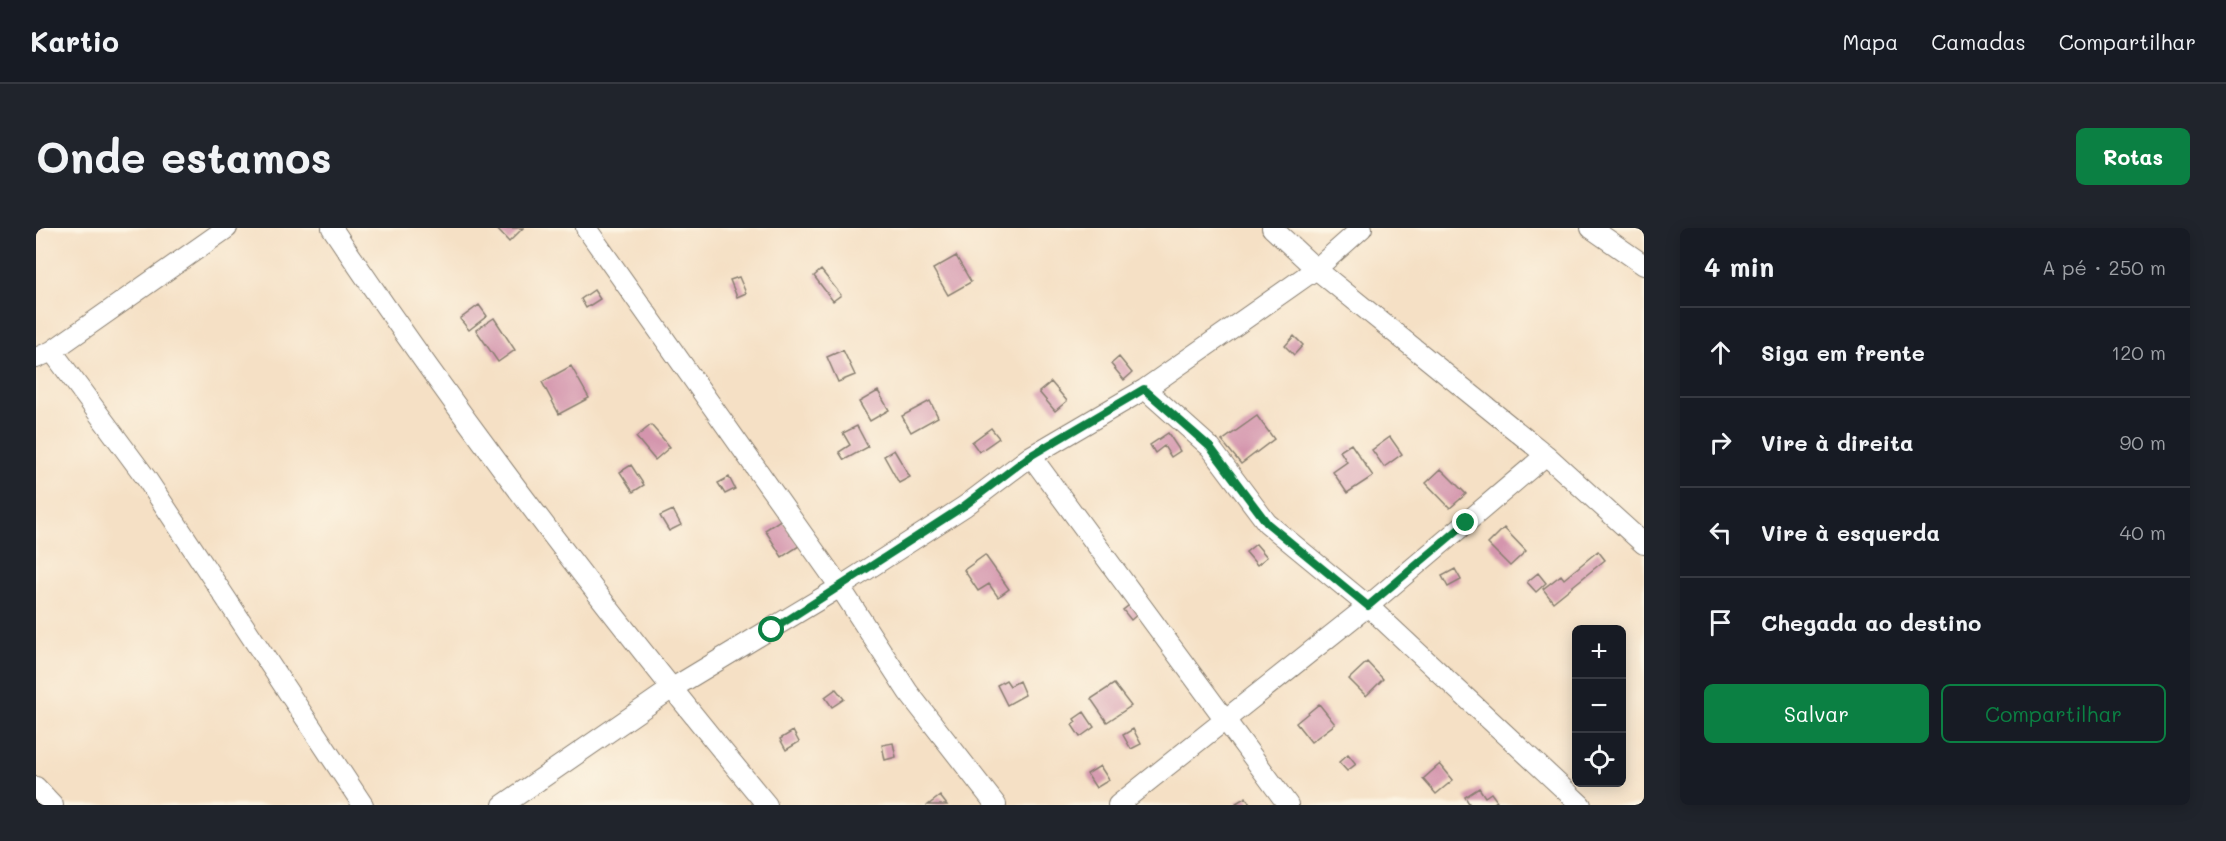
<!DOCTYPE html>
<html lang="pt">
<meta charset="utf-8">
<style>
:root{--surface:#171b24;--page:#20242c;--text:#f1f3f6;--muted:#9ea1a6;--line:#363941;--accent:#0b8043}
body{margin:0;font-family:Mali,sans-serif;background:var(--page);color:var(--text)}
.controls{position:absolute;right:18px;bottom:18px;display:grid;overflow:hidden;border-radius:9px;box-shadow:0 3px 15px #0003}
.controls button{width:54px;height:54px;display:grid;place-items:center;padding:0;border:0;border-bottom:2px solid var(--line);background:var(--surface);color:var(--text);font:30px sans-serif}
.stop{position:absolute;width:18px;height:18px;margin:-14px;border:4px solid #0b8043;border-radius:50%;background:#fff}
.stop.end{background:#0b8043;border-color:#fff;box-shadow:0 2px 6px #0008}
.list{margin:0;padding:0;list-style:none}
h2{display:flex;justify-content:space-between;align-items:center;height:78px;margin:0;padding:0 24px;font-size:26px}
h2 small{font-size:20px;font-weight:400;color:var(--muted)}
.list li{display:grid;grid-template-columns:39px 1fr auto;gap:18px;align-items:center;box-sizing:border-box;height:90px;padding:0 24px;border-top:2px solid var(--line)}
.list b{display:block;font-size:22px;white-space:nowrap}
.list em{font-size:20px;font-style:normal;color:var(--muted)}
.actions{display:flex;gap:12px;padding:18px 24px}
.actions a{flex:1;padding:14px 0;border:2px solid var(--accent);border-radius:9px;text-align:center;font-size:21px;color:var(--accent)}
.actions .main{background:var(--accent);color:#fff}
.icon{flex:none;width:33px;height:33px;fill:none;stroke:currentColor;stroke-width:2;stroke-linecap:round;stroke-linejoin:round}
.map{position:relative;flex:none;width:1608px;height:577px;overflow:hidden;border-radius:9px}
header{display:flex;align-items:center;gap:36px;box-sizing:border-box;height:84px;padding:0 30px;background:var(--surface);border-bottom:2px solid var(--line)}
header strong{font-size:28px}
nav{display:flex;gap:33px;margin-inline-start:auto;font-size:21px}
.intro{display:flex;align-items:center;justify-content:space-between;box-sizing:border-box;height:144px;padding:0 36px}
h1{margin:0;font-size:42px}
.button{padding:15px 27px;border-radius:9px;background:var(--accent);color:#fff;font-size:21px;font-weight:700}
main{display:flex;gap:36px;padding:0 36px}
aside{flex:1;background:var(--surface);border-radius:9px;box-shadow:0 3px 15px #0003}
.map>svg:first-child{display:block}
</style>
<header>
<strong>Kartio</strong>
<nav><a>Mapa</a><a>Camadas</a><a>Compartilhar</a></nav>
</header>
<div class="intro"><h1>Onde estamos</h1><a class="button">Rotas</a></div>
<main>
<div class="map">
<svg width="1608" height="577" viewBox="0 0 1608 577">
<rect width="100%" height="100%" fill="#fcf5e5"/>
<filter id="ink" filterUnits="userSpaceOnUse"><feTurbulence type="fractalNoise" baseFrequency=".0167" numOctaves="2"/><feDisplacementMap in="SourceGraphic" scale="12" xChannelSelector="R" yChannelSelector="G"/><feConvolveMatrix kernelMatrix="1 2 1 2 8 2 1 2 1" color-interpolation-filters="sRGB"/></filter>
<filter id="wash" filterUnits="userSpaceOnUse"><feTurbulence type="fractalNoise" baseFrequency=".008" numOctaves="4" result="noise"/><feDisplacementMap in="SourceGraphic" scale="24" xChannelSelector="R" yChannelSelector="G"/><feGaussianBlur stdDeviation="1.35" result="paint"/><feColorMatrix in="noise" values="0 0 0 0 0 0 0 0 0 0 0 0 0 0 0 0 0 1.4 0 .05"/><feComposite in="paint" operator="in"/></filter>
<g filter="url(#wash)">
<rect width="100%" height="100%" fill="#f5e0c5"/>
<g id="blocks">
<!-- building -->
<path fill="#d495ad" d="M460 0H487L473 14Z
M920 28 935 54 912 67 897 41Z
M785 42 805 67 797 73 778 48Z
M703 49 710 65 701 69 694 52Z
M558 62 564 71 550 80 545 71Z
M443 77 451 88 433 102 424 91Z
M458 90 479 122 462 134 440 102Z
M1258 108 1267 117 1258 127 1249 118Z
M807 122 819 147 802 154 791 129Z
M1083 129 1096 145 1088 152 1075 136Z
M535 138 553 170 523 186 506 154Z
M1015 154 1031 173 1019 183 1003 164Z
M842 163 853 182 834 193 823 174Z
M894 173 902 189 875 204 866 188Z
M1221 188 1238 211 1205 236 1186 213Z
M615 197 634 219 619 232 600 209Z
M821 198 832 219 808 232 803 224 814 217 807 205Z
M955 200 963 210 943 224 936 214Z
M1132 205 1144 223 1135 229 1128 218 1119 225 1114 217Z
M1354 209 1366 226 1348 239 1336 222Z
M1315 216 1337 248 1311 265 1297 244 1311 234 1304 223Z
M858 222 874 249 863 255 848 228Z
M595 237 608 257 597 264 584 244Z
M1405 241 1430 266 1414 280 1390 255Z
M693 249 699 261 689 266 682 255Z
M637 282 645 297 633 303 624 288Z
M746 291 763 318 746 329 729 302Z
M1468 300 1490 323 1474 338 1452 316Z
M1220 316 1231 329 1221 337 1210 324Z
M1562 323 1569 332 1517 374 1507 361 1525 347 1528 351Z
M949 327 973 361 962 369 953 356 942 363 928 342Z
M1419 341 1425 352 1412 359 1406 348Z
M1502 345 1510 355 1500 364 1491 354Z
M1096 375 1103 385 1095 392 1087 382Z
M1331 434 1347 451 1330 468 1313 451Z
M970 452 974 458 983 453 989 467 971 477 961 457Z
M1078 456 1095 478 1071 494 1055 471Z
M800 461 808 471 796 479 789 469Z
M1283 476 1299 496 1275 514 1260 495Z
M1048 484 1058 499 1044 509 1036 497 1040 494 1038 491Z
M1097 501 1105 516 1095 521 1087 507Z
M757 503 763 514 750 522 744 511Z
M857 515 860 529 849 532 846 517Z
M1312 526 1320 536 1311 543 1303 534Z
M1404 536 1417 552 1400 566 1387 551Z
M1064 538 1073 552 1060 560 1051 546Z
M1443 560 1449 569 1455 565 1461 573 1455 577H1434L1429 569Z
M904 568 911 577H892Z
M1210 569 1214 577H1201L1200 575Z"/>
</g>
</g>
<g filter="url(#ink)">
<use href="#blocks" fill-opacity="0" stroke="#887e70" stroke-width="1.5"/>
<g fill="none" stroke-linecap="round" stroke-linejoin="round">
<defs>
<path id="minor" d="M296 0C430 200 577 391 731 577
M550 0 804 359 872 464 960 577
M1236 0 1280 41 1510 227 1608 316
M1555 0 1608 37
M16 123 110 250 327 577
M0 130 16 123 191 0
M1109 161 1174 219 1231 295 1332 378 1545 577
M995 228 1252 577
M0 559 17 577
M467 577 635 461 804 359 929 278 995 228 1109 161 1280 41 1326 0
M1082 577 1332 378 1510 227"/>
</defs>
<!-- minor casing -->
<use href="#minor" stroke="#887e70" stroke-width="22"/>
<!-- minor -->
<use href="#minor" stroke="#fff" stroke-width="20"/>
</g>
</g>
<g fill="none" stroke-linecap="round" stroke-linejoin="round" filter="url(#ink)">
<!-- route -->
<path stroke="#0b8043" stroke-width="8" d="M736 402 928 278 994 228 1108 161 1174 219 1231 295 1332 378 1430 295"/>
</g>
</svg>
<div class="controls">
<button>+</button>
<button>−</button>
<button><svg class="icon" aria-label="locate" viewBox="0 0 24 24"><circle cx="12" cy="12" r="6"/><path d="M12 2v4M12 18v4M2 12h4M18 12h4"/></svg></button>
</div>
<div class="stop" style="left:736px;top:402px"></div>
<div class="stop end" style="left:1430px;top:295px"></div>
</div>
<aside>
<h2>4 min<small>A pé · 250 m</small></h2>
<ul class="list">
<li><svg class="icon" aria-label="ahead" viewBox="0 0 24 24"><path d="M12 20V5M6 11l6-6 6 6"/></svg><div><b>Siga em frente</b></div><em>120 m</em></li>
<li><svg class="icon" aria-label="right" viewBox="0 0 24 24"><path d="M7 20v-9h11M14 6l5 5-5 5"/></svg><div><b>Vire à direita</b></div><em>90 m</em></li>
<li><svg class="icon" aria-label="left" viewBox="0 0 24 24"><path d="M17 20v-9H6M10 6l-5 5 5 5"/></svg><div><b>Vire à esquerda</b></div><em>40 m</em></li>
<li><svg class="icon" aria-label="arrive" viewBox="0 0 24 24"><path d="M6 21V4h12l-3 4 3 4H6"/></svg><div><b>Chegada ao destino</b></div></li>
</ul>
<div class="actions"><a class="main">Salvar</a><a>Compartilhar</a></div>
</aside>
</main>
